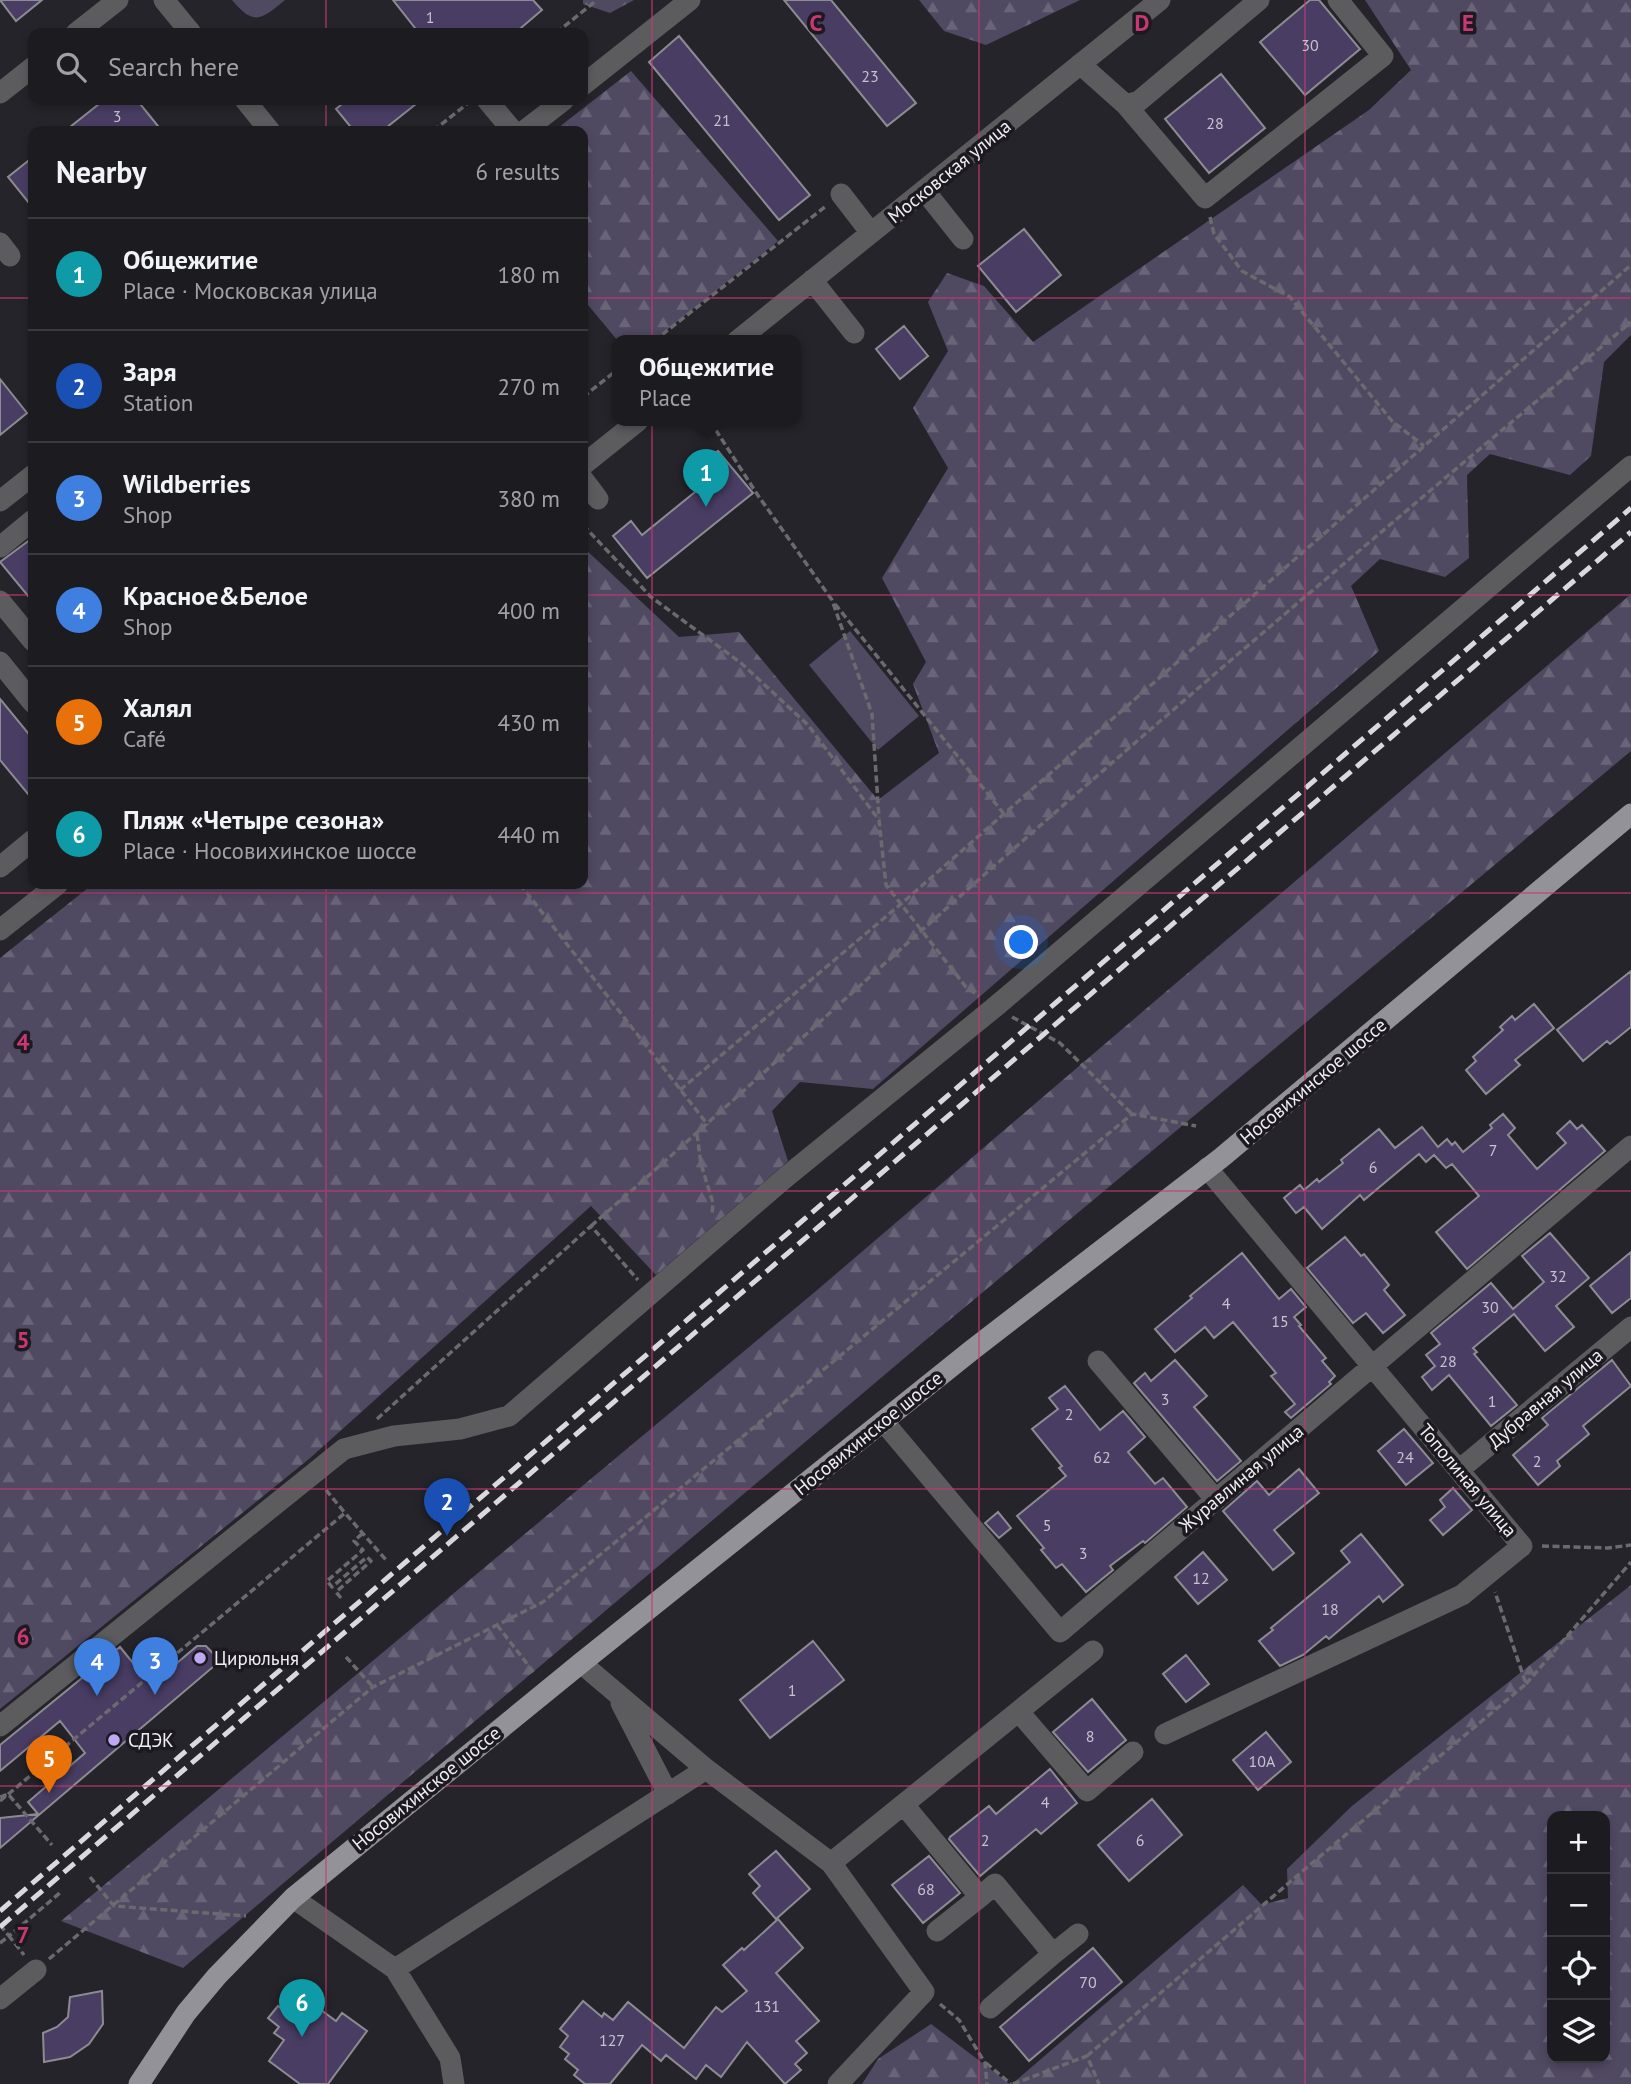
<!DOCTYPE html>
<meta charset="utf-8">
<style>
:root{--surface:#1c1b20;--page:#252429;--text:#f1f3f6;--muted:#a0a1a5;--line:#3a393e;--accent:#0b8043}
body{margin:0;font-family:"PT Sans",sans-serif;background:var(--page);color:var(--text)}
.controls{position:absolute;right:21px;bottom:21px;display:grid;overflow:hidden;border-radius:14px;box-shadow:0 4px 10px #0003}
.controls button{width:63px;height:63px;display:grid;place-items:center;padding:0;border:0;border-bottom:2px solid var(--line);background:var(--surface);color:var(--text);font:35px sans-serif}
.you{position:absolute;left:1022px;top:943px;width:24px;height:24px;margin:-18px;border:5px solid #fff;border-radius:50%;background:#1a73e8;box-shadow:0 0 0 10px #1a73e833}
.badge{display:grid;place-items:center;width:46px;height:46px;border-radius:50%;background:var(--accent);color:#fff;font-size:23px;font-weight:700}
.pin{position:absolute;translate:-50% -58px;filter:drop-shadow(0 2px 4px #0008)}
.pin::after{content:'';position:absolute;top:37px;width:24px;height:21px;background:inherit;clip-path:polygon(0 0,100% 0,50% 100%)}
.popup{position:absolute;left:612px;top:335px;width:189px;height:91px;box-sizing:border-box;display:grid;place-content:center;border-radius:14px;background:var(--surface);filter:drop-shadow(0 2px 5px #0005);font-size:23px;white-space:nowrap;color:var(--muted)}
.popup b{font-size:26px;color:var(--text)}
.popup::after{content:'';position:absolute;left:50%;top:100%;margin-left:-14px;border:14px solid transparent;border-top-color:var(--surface)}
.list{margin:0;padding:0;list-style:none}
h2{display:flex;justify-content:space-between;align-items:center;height:91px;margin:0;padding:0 28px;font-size:30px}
h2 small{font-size:23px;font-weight:400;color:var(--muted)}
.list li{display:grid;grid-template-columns:46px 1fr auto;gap:21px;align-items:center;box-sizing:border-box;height:112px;padding:0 28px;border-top:2px solid var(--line)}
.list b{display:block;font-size:26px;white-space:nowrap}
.list p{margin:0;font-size:23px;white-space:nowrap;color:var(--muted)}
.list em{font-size:23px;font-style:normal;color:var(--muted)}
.icon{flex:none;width:38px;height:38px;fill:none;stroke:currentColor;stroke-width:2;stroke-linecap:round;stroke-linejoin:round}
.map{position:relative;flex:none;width:1631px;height:2084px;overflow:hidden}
.search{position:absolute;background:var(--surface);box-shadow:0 4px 10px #0003;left:28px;top:28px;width:560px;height:77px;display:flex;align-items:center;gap:18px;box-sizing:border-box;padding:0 24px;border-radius:14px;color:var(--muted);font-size:26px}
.panel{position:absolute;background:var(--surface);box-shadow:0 4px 10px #0003;left:28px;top:126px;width:560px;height:763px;border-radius:14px}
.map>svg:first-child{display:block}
</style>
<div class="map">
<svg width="1631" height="2084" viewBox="0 0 1631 2084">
<defs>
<pattern id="forest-firs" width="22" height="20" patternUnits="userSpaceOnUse" patternTransform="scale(1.75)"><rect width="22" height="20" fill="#504962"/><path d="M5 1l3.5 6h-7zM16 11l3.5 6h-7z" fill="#6a6479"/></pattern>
</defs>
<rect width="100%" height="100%" fill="#25242a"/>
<!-- forest -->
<path fill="url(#forest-firs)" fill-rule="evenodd" d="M583 0H634L610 13 583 4Z
M919 0H1080L986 45 944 31Z
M1365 0H1631V335L1604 362 1591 456 1570 475 1490 454 1467 475 1469 558 1445 577 1380 559 1351 586 1379 651 873 1089 800 1082 772 1111 788 1161 656 1275 591 1206 309 1459 0 1709V958L93 884H583V547L679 637 739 632 878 800 939 753 913 684 926 662 882 578 948 468 913 408 948 351 928 302 947 273 984 286 1033 342 1369 110 1411 70Z
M631 71 778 241 653 341H618L583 299V131H554Z
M1631 594V751L934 1333 183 1968 61 1921 816 1291Z
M1631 1585V2084H1012L1243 1885 1262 1905 1288 1898 1287 1869 1352 1806ZM1605 1816V2058H1552V1816Z
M931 2024 1010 2084H862L878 2059Z"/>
<!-- park -->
<path fill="#504962" d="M232 0H285C262 19 254 27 232 0Z
M850 631 919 716 878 750 809 665Z"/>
<!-- building -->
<path fill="#493d64" stroke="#8d8b92" stroke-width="2" d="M0 0H42L16 21Z
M393 0H533L542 10 515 33H419Z
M784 0H831L916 103 887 126Z
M1310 0H1319L1360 49 1305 95 1260 42Z
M679 36 810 195 779 220 649 62Z
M1221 74 1265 128 1209 173 1165 119Z
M104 100H137L162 131H65Z
M347 100H421L382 131H354L336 109Z
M33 157V208L8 177Z
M1024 229 1061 275 1016 312 978 266Z
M904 326 928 356 900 379 876 349Z
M0 379 27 413 0 435Z
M718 451 753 493 647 578 613 536 631 521 642 535 711 479 700 465Z
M31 539 33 541V602L0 562Z
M0 699 33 739V800L0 760Z
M1631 971V1027L1610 1044 1607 1041 1583 1061 1557 1030Z
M1534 1004 1554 1028 1515 1060 1520 1065 1486 1094 1466 1070 1476 1061 1473 1057 1503 1030 1500 1027 1512 1016 1515 1020Z
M1503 1114 1515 1128 1508 1135 1537 1169 1566 1143 1557 1133 1570 1121 1577 1129 1582 1125 1605 1151 1467 1269 1436 1232 1479 1196 1452 1164 1446 1168 1434 1155 1426 1162 1419 1154 1364 1200 1360 1195 1322 1229 1304 1207 1296 1213 1284 1198 1300 1185 1304 1190 1317 1179 1319 1182 1343 1163 1341 1160 1379 1129 1395 1148 1422 1127 1438 1147 1447 1139 1452 1145 1455 1142 1463 1152 1492 1128 1490 1125Z
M1550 1233 1589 1278 1556 1306 1574 1327 1545 1351 1514 1314 1473 1348 1477 1352 1474 1354 1517 1405 1491 1426 1449 1375 1432 1390 1422 1377 1435 1366 1426 1355 1440 1344 1431 1333 1491 1283 1513 1309 1544 1282 1522 1256Z
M1345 1237 1361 1256 1364 1254 1389 1285 1384 1290 1405 1315 1383 1333 1366 1313 1353 1323 1307 1268Z
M1631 1252V1298L1612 1313 1590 1286Z
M1242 1253 1279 1299 1291 1289 1306 1307 1294 1317 1301 1325 1299 1326 1326 1358 1322 1361 1335 1376 1329 1382 1331 1384 1291 1418 1285 1412 1295 1404 1271 1376 1276 1373 1233 1322 1214 1338 1205 1327 1175 1352 1155 1329 1192 1298 1190 1296Z
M1175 1360 1207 1396 1194 1407 1241 1461 1217 1481 1134 1383 1145 1373 1151 1381Z
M1612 1360 1631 1386 1583 1426 1589 1434 1557 1461 1560 1466 1538 1485 1513 1455 1548 1425 1542 1418Z
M1065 1386 1100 1430 1123 1411 1145 1437 1128 1452 1155 1484 1163 1478 1187 1507 1145 1543 1143 1541 1110 1566 1113 1570 1086 1592 1062 1564 1056 1568 1041 1550 1044 1548 1017 1516 1066 1476 1059 1468 1062 1466 1032 1429 1058 1409 1049 1398Z
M1404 1429 1433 1463 1406 1485 1378 1451Z
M1299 1469 1319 1493 1274 1530 1294 1553 1273 1570 1223 1511 1257 1481 1269 1495Z
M1453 1488 1472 1510 1443 1535 1430 1520 1445 1507 1440 1500Z
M998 1512 1011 1528 999 1538 985 1523Z
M1361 1534 1403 1585 1383 1602 1379 1596 1329 1639 1326 1636 1303 1655 1280 1666 1259 1641 1273 1630 1271 1628 1350 1562 1341 1551Z
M1203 1552 1227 1580 1198 1604 1175 1577Z
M813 1641 844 1680 770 1738 740 1700Z
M197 1646H206L220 1661 0 1848V1818L38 1814 28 1802 85 1753 60 1721 0 1771V1745L120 1647 151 1685Z
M1186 1655 1209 1684 1186 1702 1163 1674Z
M1092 1699 1126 1740 1088 1772 1053 1732Z
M1266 1732 1291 1762 1258 1790 1233 1760Z
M1050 1769 1077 1803 1041 1834 1036 1829 980 1876 949 1839 950 1837 989 1806 996 1814Z
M1152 1799 1182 1835 1129 1881 1098 1845Z
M776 1851 810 1889 776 1919 753 1893 760 1886 749 1874Z
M929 1856 960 1893 923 1923 892 1885Z
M778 1919 803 1948 776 1973 819 2021 796 2041 807 2053 795 2064 801 2070 785 2084 747 2042 721 2077 706 2065 696 2079 666 2055 661 2061 642 2045 610 2084H585L574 2075 578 2070 565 2059 569 2054 560 2047 568 2036 560 2029 583 2001 602 2017 604 2013 613 2020 628 2002 684 2048 716 2007 722 2012 747 1991 723 1965 742 1948 744 1950Z
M1093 1948 1122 1982 1029 2061 1000 2027Z
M102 1991 103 2024 89 2044 70 2057 44 2062 43 2033 57 2027 68 2017 70 1997Z
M303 2002 315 2011 317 2007 336 2021 342 2013 367 2031 328 2084H300L269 2061 284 2040 274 2033 279 2027 268 2018 278 2006 292 2017Z"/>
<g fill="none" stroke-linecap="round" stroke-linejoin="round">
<!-- path -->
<path stroke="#6b6a6f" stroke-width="3.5" stroke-dasharray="7 3.5" stroke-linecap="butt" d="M556 33 597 0
M433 131 467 104
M1210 217 1214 234 1242 271 1290 297 1392 421 1424 446
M654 341 826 206
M583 397 617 370
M710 421 757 494 832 600 872 714 879 818
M583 525 651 597 741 663 808 725 879 820 886 885 966 987 979 996
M835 604 1004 814
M520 884 708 1125
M1012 1017 1060 1043 1132 1114
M680 1090 901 904 1631 265
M697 1134 701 1164 713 1203 712 1214
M591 1226C703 1129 811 1029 921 931 1154 723 1392 522 1631 322
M377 1419 591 1226 638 1280
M326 1490 345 1513
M1542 1546 1608 1548 1631 1545
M341 1598 336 1592 371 1561 367 1557 332 1587 327 1581 363 1550 354 1541 363 1533
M497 1625 535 1674
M346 1657 373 1687
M1526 1684 1631 1562
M0 1797 8 1794 52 1845
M0 1801 345 1513 386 1560
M90 1877 114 1906 246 1916
M0 1925 9 1936 61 1892
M0 1943 9 1936 24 1955
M49 1959 373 1687 543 1602 1132 1114 1196 1126
M940 2004 959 2020 985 2063 987 2084
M1087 2056 1311 1864 1526 1684 1495 1592
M986 2063 1011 2084
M1013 2084 1087 2056 1099 2084"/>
<!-- minor -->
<path stroke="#5c5c5f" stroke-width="21" d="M164 0 191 33
M76 33 118 0
M1080 64 1126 105 1139 101 1259 0
M583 85 690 0
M0 93 33 67
M245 100 270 131
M487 100 513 131
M1126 105 1205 198 1383 56 1338 0
M524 131 564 100
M924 190 963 239
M841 194 871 233
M0 243 10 256
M812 280 854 333
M737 341 1160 0
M583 465 638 421
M583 479 598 499
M0 501 33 475
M0 547 33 520
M0 601 33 641
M0 662 33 703
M0 867 33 840
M0 930 58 884
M1098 1361 1216 1500
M883 1421 1060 1632 1631 1146
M1459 1470 1631 1327
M581 1663 706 1769 831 1863 1093 1651
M621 1703 668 1794
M1019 1712 1087 1791 1133 1752
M0 1726 344 1449 394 1436 460 1429 509 1416 786 1177 995 1007 1631 466
M1165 1734 1462 1595 1522 1546 1207 1168
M904 1805 980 1897 995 1884 1053 1954 990 2008
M831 1863 924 1992 838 2084
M293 1898 395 1969 706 1769
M937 1931 980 1897
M1053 1954 1078 1934
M395 1969 450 2058 454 2084
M0 1999 36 1970"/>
<!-- major -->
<path stroke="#939298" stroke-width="21" d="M139 2084 186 2013 217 1976 293 1898 581 1663 972 1350 1221 1158 1631 814"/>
<!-- rail -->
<path stroke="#dad9dd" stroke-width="5" stroke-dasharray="14 7" stroke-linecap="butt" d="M0 1911 1631 508
M0 1927 1631 532"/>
</g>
<!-- grid -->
<path fill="none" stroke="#c93872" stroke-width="2" stroke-opacity="0.55" d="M326 0V33M652 0V2084M979 0V2084M1305 0V2084M326 100V131M0 298H33M583 298H1631M0 595H33M583 595H1631M326 884V2084M0 893H1631M0 1191H1631M0 1489H1631M0 1786H1631"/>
<!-- markers -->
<g fill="#bfa9f4" stroke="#1c1a20" stroke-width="2.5">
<circle cx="200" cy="1658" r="7"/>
<circle cx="114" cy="1740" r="7"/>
</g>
<g text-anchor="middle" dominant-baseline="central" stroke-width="7" stroke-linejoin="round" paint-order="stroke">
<!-- number labels -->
<g font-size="16" fill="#c6c2ce">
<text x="430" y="17">1</text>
<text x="1310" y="45">30</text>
<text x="870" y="76">23</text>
<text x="117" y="116">3</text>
<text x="722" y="120">21</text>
<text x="1215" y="123">28</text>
<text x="1493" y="1150">7</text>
<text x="1373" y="1167">6</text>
<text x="1558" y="1276">32</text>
<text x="1226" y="1303">4</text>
<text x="1490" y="1307">30</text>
<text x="1280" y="1321">15</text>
<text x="1448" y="1361">28</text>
<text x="1165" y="1399">3</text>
<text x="1492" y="1401">1</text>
<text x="1069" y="1414">2</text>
<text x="1102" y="1457">62</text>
<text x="1405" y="1457">24</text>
<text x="1537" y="1461">2</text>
<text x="1047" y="1525">5</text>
<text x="1083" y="1553">3</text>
<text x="1201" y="1578">12</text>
<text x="1330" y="1609">18</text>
<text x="792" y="1690">1</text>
<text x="1090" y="1736">8</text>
<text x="1262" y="1761">10А</text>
<text x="1045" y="1802">4</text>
<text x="985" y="1840">2</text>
<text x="1140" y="1840">6</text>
<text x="926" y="1889">68</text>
<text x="1088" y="1982">70</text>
<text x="767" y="2006">131</text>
<text x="612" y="2040">127</text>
</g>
<!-- street labels -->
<g font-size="19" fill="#efeef2" stroke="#1c1a20">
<text transform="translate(949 171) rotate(-39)">Московская улица</text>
<text transform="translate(1313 1081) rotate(-40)">Носовихинское шоссе</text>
<text transform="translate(1545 1398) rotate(-40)">Дубравная улица</text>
<text transform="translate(868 1433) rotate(-39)">Носовихинское шоссе</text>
<text transform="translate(1241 1478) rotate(-40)">Журавлиная улица</text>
<text transform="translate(1468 1480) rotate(50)">Тополиная улица</text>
<text transform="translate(426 1788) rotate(-39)">Носовихинское шоссе</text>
</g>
<!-- poi labels -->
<g font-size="19" fill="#efeef2" stroke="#1c1a20" text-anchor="start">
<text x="214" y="1658">Цирюльня</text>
<text x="128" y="1740">СДЭК</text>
</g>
</g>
<g font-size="23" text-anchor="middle" font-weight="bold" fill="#c93872" stroke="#1c1a20" stroke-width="7" stroke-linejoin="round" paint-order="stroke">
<text x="816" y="31">C</text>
<text x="1142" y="31">D</text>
<text x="1468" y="31">E</text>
<text x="23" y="1050">4</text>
<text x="23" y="1348">5</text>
<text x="23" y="1645">6</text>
<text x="23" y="1943">7</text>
</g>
</svg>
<div class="controls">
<button>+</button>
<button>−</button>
<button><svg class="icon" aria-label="locate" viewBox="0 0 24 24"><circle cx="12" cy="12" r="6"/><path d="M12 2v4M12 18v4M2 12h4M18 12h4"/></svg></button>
<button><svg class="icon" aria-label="layers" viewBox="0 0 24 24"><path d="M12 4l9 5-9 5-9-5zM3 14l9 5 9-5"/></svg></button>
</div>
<div class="you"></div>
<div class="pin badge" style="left:706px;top:507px;background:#0f9aa8">1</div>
<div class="popup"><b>Общежитие</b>Place</div>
<div class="pin badge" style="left:447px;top:1536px;background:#1a4fb4">2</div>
<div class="pin badge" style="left:155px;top:1695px;background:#3f7fe0">3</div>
<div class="pin badge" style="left:97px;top:1696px;background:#3f7fe0">4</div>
<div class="pin badge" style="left:49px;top:1793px;background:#e8710a">5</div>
<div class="pin badge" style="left:302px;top:2037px;background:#0f9aa8">6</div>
<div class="search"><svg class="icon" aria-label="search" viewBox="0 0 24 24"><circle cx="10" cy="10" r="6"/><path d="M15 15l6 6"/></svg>Search here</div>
<section class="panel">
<h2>Nearby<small>6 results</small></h2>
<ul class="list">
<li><span class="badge" style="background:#0f9aa8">1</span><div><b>Общежитие</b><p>Place · Московская улица</p></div><em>180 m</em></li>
<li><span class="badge" style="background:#1a4fb4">2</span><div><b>Заря</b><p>Station</p></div><em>270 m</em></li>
<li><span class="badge" style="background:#3f7fe0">3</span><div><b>Wildberries</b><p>Shop</p></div><em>380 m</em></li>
<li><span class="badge" style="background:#3f7fe0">4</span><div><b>Красное&amp;Белое</b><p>Shop</p></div><em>400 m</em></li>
<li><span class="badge" style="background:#e8710a">5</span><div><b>Халял</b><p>Café</p></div><em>430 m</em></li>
<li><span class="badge" style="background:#0f9aa8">6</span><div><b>Пляж «Четыре сезона»</b><p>Place · Носовихинское шоссе</p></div><em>440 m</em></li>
</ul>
</section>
</div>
